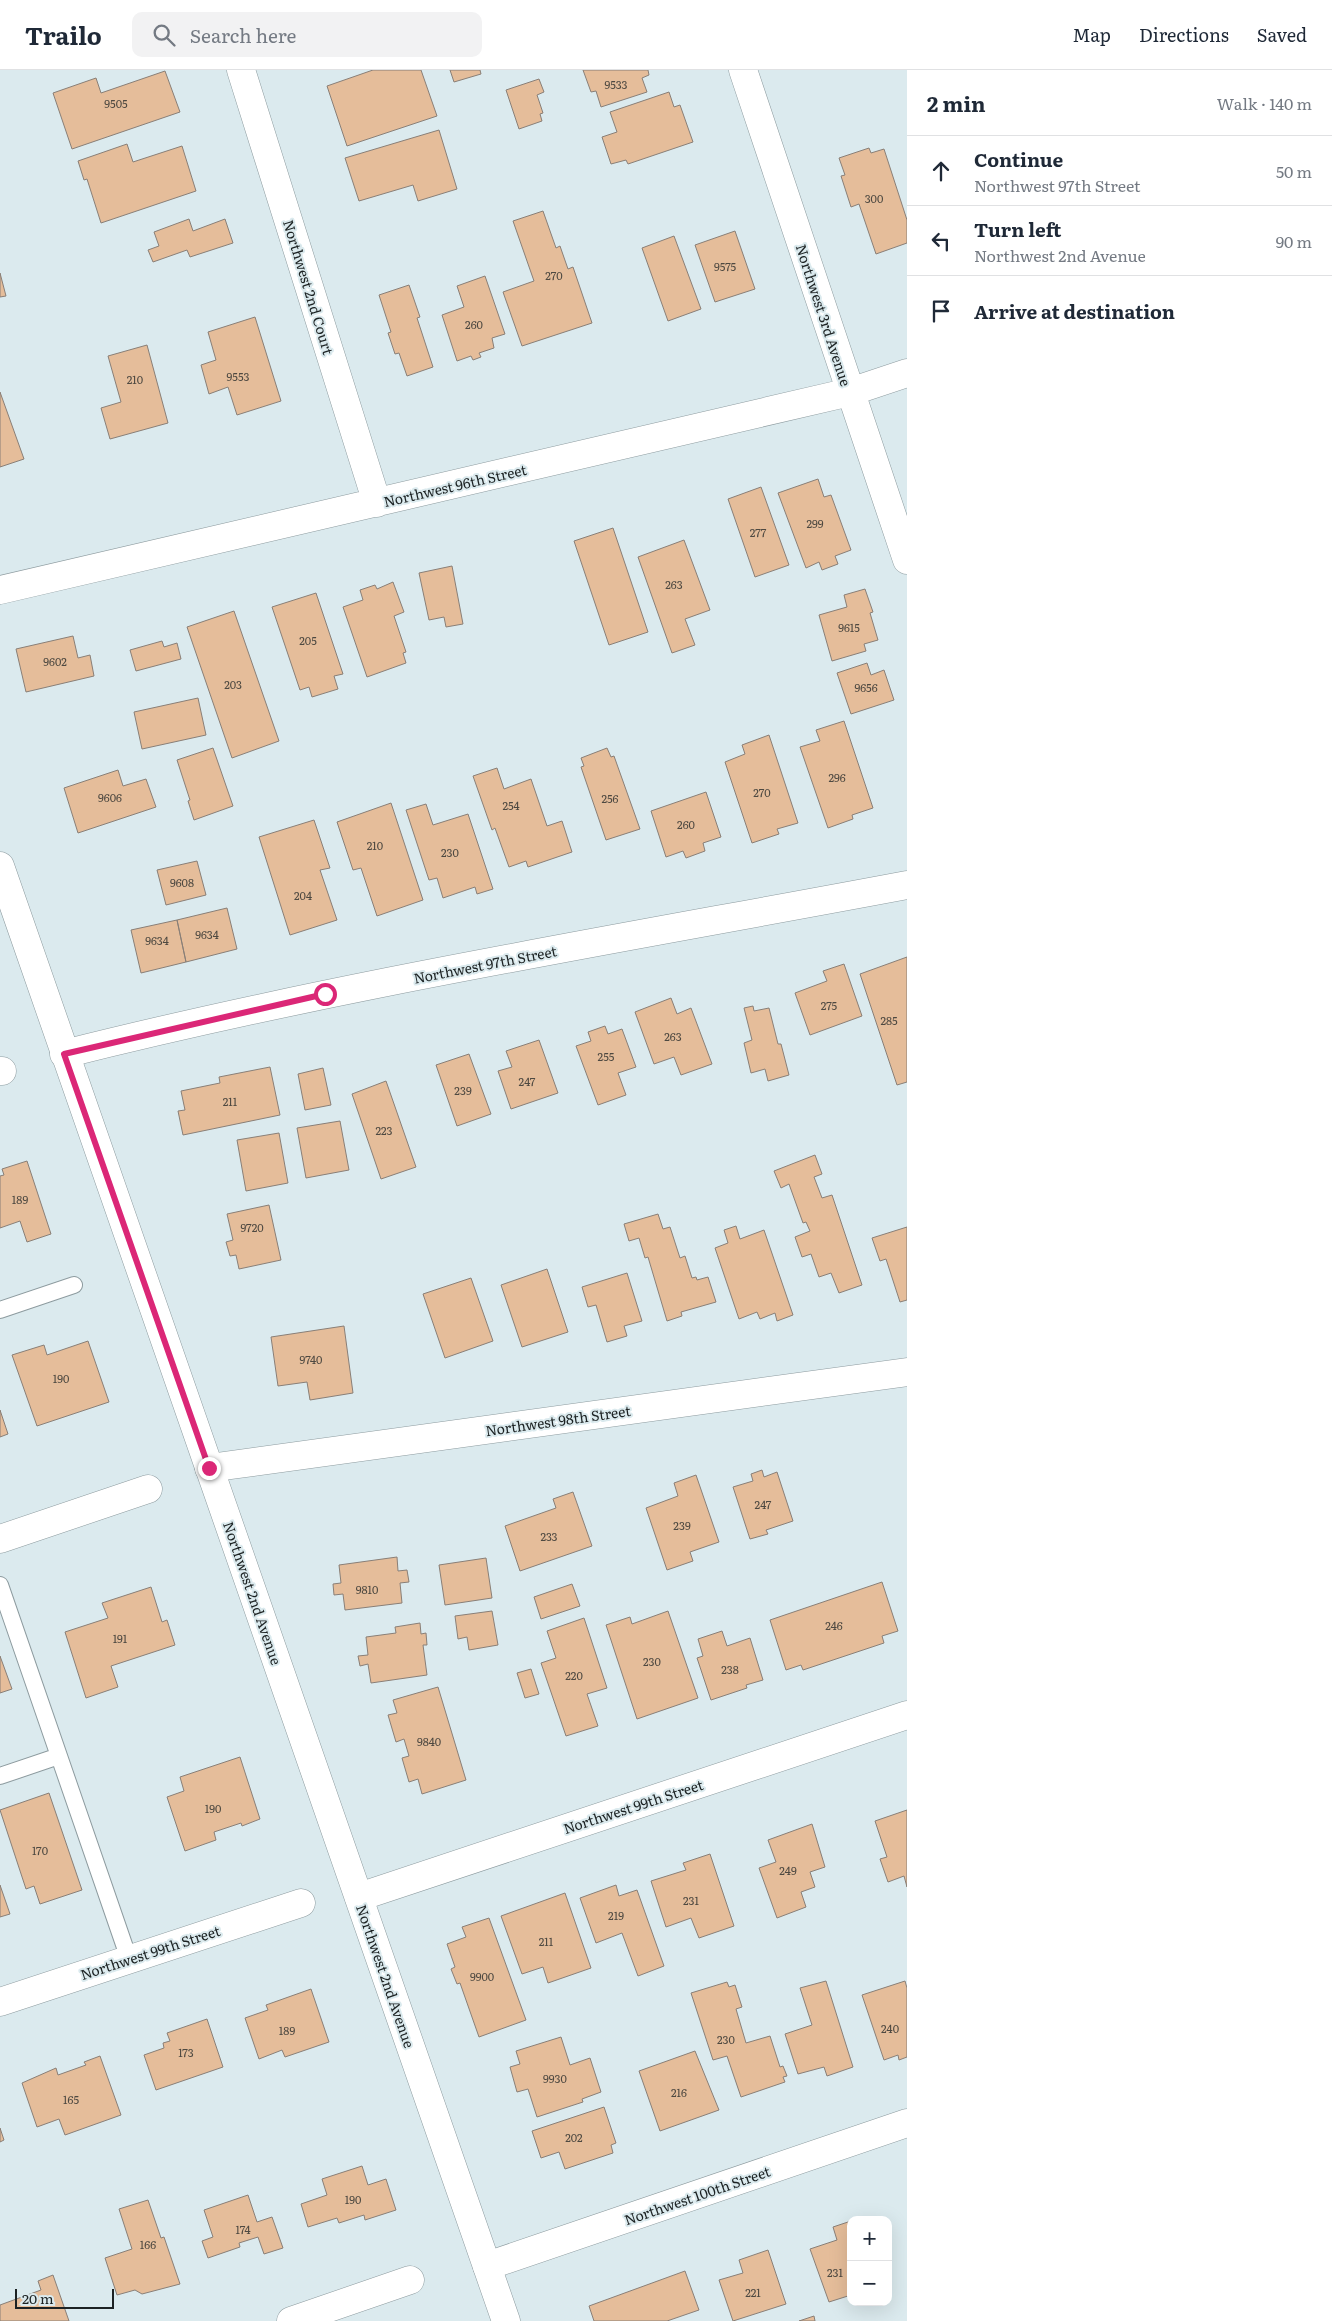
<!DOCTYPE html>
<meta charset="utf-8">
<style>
:root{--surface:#fff;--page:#f2f2f3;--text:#1f2937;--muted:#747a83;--line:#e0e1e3}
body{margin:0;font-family:Literata,serif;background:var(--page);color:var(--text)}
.controls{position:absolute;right:15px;bottom:15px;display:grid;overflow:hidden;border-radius:10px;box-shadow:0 5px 20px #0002}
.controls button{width:45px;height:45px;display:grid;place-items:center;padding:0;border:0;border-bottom:1px solid var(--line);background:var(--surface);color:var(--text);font:25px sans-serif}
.scale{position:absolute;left:15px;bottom:12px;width:99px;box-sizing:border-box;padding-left:5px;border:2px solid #1c2223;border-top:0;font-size:14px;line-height:18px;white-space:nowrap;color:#1c2223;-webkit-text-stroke:4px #dbeaee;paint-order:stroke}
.stop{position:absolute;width:15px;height:15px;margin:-11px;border:4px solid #db2777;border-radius:50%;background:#fff}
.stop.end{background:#db2777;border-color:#fff;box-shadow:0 1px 5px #0008}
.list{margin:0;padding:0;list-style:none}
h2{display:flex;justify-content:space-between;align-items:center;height:65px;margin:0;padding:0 20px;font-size:21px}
h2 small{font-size:16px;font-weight:400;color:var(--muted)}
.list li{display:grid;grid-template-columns:32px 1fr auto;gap:15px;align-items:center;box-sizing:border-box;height:70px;padding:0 20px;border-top:1px solid var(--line)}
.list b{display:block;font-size:19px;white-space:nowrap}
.list p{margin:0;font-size:16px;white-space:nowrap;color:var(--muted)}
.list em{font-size:16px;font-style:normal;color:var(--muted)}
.icon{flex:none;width:28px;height:28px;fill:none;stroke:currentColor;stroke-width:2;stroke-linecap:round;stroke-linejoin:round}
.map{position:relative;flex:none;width:907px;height:2251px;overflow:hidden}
header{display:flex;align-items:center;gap:30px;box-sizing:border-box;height:70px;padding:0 25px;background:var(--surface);border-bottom:1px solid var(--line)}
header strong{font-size:24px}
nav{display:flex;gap:28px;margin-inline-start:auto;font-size:18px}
.search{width:350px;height:45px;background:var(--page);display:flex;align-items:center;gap:12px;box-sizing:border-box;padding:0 18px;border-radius:10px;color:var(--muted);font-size:19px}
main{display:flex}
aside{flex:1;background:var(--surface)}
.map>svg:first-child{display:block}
</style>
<header>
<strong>Trailo</strong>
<div class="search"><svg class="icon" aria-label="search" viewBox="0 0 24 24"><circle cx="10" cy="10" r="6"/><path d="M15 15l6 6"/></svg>Search here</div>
<nav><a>Map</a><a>Directions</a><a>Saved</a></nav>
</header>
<main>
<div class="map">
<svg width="907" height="2251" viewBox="0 0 907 2251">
<rect width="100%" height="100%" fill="#dbeaee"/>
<!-- building -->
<path fill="#e5bd9a" stroke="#897f77" d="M373 0H421L437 46 347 76 327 16Z
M450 0H480L481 4 454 12Z
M583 0H648L649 5 642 8 647 22 601 37 596 21 591 22Z
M165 1 180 42 72 79 53 23 96 8 101 23Z
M539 9 544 22 537 25 543 43 540 44 542 51 519 59 506 20Z
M669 22 674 37 680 35 693 72 628 94 626 90 611 94 602 67 617 62 610 42Z
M439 60 457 119 418 131 413 115 359 131 345 88Z
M127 74 133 92 182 76 196 121 101 153 87 109 84 110 78 91Z
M869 78 871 83 884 79 907 150V173L876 184 859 134 851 137 841 106 845 105 839 88Z
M543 141 556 178 560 176 568 199 573 197 592 253 522 276 503 222 534 211 513 151Z
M189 149 193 161 225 149 233 173 190 187 187 180 153 192 148 180 159 176 154 162Z
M735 161 755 219 715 232 695 175Z
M674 166 701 239 668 251 642 178Z
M0 203 6 226 0 227Z
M485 206 505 264 492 268 494 278 479 283 481 287 473 290 471 286 457 291 442 245 464 237 457 216Z
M409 215 420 247 417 248 433 297 407 306 399 283 395 284 388 263 391 262 379 225Z
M255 247 281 331 237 345 228 317 209 324 201 295 216 290 208 262Z
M147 275 168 353 110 369 101 338 121 332 108 286Z
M0 322 24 389 0 397Z
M818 409 824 427 831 425 851 480 835 486 838 494 822 500 819 492 806 498 778 423Z
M761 417 789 495 755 507 728 429Z
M613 458 648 562 609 575 574 471Z
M684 470 710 540 685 549 695 575 672 583 638 487Z
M452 496 463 554 446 557 444 547 429 550 419 503Z
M393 512 404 542 394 546 406 582 403 583 406 593 367 607 343 537 363 530 360 520 375 515 377 519Z
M865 519 873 542 870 543 878 570 864 574 866 581 832 591 819 545 847 537 844 525Z
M316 523 343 604 334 606 338 619 312 627 309 617 300 620 272 537Z
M234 541 279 671 232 688 187 557Z
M73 566 78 588 90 585 94 606 26 622 16 579Z
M162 571 164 577 177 573 181 589 136 601 130 580Z
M867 593 871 605 884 600 894 630 851 644 837 603Z
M198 628 206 665 142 679 134 642Z
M844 651 873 738 852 745 853 749 828 758 800 677 820 671 816 660Z
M769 665 798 753 777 759 779 764 752 773 725 692 745 684 742 675Z
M213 678 233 736 194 750 188 731 190 730 177 690Z
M607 678 611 687 614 686 640 759 606 770 581 697 584 696 581 688Z
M497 698 504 719 531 709 547 756 562 751 572 782 528 797 526 791 509 797 495 758 492 760 473 706Z
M118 700 123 716 146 709 156 737 78 763 64 718Z
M706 722 721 767 703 773 705 781 686 788 683 781 666 787 651 741Z
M391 733 423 830 377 846 361 798 353 800 337 752Z
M426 734 433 755 468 744 493 819 477 824 475 817 443 828 437 808 429 810 406 740Z
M314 750 330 798 320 800 337 850 290 865 259 767Z
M197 791 206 825 166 835 157 800Z
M227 838 237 879 186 892 177 850Z
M177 850 186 892 141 903 131 860Z
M907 887V1012L897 1015 860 904Z
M844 894 862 946 810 965 795 923 827 911 823 901Z
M671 928 677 944 691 938 712 994 681 1005 674 987 654 994 635 942Z
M753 936 754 941 769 938 778 974H781L789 1005 768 1011 765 999 751 1003 744 973 752 970 744 938Z
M605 956 608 964 622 959 636 997 618 1003 626 1025 598 1035 576 976 591 971 588 962Z
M539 970 558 1023 511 1039 498 1001 512 997 506 981Z
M469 984 491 1044 457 1056 436 995Z
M270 997 280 1045 183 1065 178 1041 185 1040 181 1021 220 1013 219 1007Z
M323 998 331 1035 305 1040 298 1004Z
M386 1011 416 1097 381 1109 352 1024Z
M340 1051 349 1100 306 1108 297 1058Z
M279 1063 288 1113 246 1121 237 1070Z
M815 1085 822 1104 814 1107 822 1128 832 1125 862 1215 839 1223 831 1203 819 1207 811 1184 802 1187 795 1167 810 1161 806 1152 803 1153 789 1114 781 1118 774 1101Z
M27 1091 51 1164 27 1172 20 1151 0 1158V1106L4 1105 2 1099Z
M269 1135 281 1190 239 1199 236 1185 230 1186 226 1172 233 1170 227 1144Z
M658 1144 663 1159 670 1157 680 1188 685 1186 692 1208 696 1207 697 1210 708 1207 716 1232 681 1242 682 1246 667 1251 648 1187 645 1188 639 1168 629 1171 624 1154Z
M736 1156 740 1169 764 1160 793 1245 777 1251 775 1243 760 1249 757 1242 739 1249 715 1178 728 1173 724 1160Z
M907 1157V1230L900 1232 886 1189 880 1191 872 1168Z
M547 1199 568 1262 522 1277 501 1215Z
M627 1203 642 1251 624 1256 627 1266 607 1272 596 1235 588 1237 582 1217Z
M471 1208 493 1271 445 1288 423 1224Z
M344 1256 353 1323 310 1330 307 1312 278 1316 271 1267Z
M88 1271 109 1332 37 1356 12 1285 44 1275 47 1285Z
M0 1340 8 1364 0 1367Z
M762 1400 764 1407 777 1402 793 1451 766 1460 768 1464 750 1469 733 1417 753 1411 751 1404Z
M696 1405 719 1472 690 1482 693 1491 667 1500 646 1438 678 1426 674 1413Z
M573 1422 592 1476 520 1501 505 1456 556 1438 553 1429Z
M397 1487 398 1501 407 1500 409 1512 400 1513 402 1533 345 1540 343 1524 334 1525 333 1514 341 1513 339 1495Z
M486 1488 492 1528 445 1535 439 1495Z
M882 1512 898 1561 882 1566 884 1573 803 1600 801 1595 786 1600 770 1550Z
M572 1514 580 1536 541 1549 534 1527Z
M151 1517 162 1552 167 1550 175 1575 111 1596 118 1617 86 1628 65 1562 108 1548 102 1533Z
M492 1541 498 1575 469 1580 467 1567 458 1569 455 1546Z
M668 1541 698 1628 637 1649 606 1555 630 1547 632 1554Z
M584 1548 607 1618 587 1624 598 1656 566 1666 541 1593 556 1588 547 1561Z
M420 1553 421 1564 426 1563 427 1575H423L427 1605 371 1613 368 1594 360 1596 358 1586 368 1585 366 1567 396 1563 395 1557Z
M722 1561 727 1576 750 1568 763 1610 746 1615 747 1618 711 1630 697 1588 703 1586 698 1569Z
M0 1586 12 1619 0 1623Z
M531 1599 539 1624 525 1628 517 1603Z
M438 1617 466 1710 422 1724 418 1709 409 1712 402 1688 409 1686 404 1669 396 1672 388 1645 397 1643 393 1630Z
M240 1687 260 1749 242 1756 241 1753 214 1762 216 1770 185 1781 167 1727 184 1721 180 1707Z
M49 1723 82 1820 40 1834 34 1816 26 1819 0 1740Z
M907 1740V1817L904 1806 888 1812 880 1789 887 1787 875 1751Z
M812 1754 825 1797 810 1802 815 1817 801 1822 806 1837 777 1848 759 1798 776 1792 768 1770Z
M710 1784 734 1856 699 1868 691 1848 666 1857 651 1811 686 1800 683 1793Z
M0 1815 10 1844 0 1847Z
M616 1815 619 1826 637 1820 664 1896 638 1906 622 1863 596 1873 580 1828Z
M565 1823 591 1898 548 1913 543 1897 522 1904 501 1846Z
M489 1848 526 1950 479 1967 460 1913 457 1914 451 1899 455 1897 447 1874 466 1867 462 1857Z
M826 1911 853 1997 827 2006 824 1997 798 2004 785 1964 812 1955 800 1918Z
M905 1911 907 1918V1987L899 1990 898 1985 884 1990 862 1925Z
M727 1912 729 1917 735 1915 742 1937 736 1939 746 1973 770 1966 780 1997 783 1996 787 2006 783 2007 785 2012 741 2027 727 1986 713 1990 691 1923Z
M311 1919 329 1972 285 1987 282 1980 259 1989 245 1948 268 1940 266 1935Z
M207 1949 223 1997 156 2020 144 1985 164 1978 163 1973 170 1971 167 1963Z
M561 1967 570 1995 590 1988 601 2022 582 2029 583 2032 537 2047 528 2019 517 2022 510 1997 520 1994 516 1981Z
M695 1981 719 2040 660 2061 639 2001Z
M100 1986 121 2045 65 2065 59 2049 37 2057 22 2013 56 1998 58 2005 86 1995 84 1992Z
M604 2037 616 2073 611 2075 613 2083 565 2099 559 2082 541 2088 532 2061Z
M0 2058 4 2070 0 2072Z
M362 2096 368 2115 386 2109 396 2140 365 2150 364 2145 339 2153 337 2148 308 2157 301 2134 327 2125 322 2109Z
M248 2125 257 2152 272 2147 283 2178 264 2184 258 2167 239 2173 240 2177 208 2188 202 2171 213 2167 204 2140Z
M148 2130 161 2168 164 2167 180 2214 142 2224 135 2220 117 2225 105 2188 132 2179 119 2139Z
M851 2151V2225L829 2232 810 2179 837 2170 833 2157Z
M768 2180 786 2234 733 2251 719 2210 743 2203 739 2190Z
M685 2201 699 2240 667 2251H594L589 2236Z
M53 2205 69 2251H0V2235L41 2220 38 2211Z
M814 2246 815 2251H799Z"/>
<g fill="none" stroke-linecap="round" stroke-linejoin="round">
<defs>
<path id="service" d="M0 1240 74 1215
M0 1515 129 1889
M0 1706 59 1686"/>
<path id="minor" d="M241 0 377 433
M743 0 907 490
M0 520 850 322 907 303
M64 984C342 914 625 868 907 815
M0 1001H2
M209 1398 907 1302
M0 1469 148 1419
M359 1827 907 1645
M0 1932 301 1833
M487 2196 907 2053
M291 2251 410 2210"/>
<path id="tertiary" d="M0 796 506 2251"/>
</defs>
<!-- service casing -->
<use href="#service" stroke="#8d9b9f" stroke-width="18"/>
<!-- minor casing -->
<use href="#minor" stroke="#8d9b9f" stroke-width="29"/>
<!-- tertiary casing -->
<use href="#tertiary" stroke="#8d9b9f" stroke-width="29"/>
<!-- service -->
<use href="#service" stroke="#fff" stroke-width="16"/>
<!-- minor -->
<use href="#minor" stroke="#fff" stroke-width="28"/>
<!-- tertiary -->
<use href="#tertiary" stroke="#fff" stroke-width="28"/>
</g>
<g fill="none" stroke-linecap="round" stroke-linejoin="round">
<!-- route -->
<path stroke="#db2777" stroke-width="6" d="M209 1398 64 984 325 924"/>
</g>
<g text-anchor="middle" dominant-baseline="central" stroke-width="4" stroke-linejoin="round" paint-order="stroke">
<!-- number labels -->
<g font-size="11" fill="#4e4941">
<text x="616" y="14">9533</text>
<text x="116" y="33">9505</text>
<text x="874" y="128">300</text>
<text x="725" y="196">9575</text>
<text x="554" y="205">270</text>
<text x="474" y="254">260</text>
<text x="238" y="306">9553</text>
<text x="135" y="309">210</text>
<text x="815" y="453">299</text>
<text x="758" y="462">277</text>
<text x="674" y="514">263</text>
<text x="849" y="557">9615</text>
<text x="308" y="570">205</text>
<text x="55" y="591">9602</text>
<text x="233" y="614">203</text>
<text x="866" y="617">9656</text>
<text x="837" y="707">296</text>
<text x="762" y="722">270</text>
<text x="110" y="727">9606</text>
<text x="610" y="728">256</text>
<text x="511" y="735">254</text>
<text x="686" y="754">260</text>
<text x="375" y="775">210</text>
<text x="450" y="782">230</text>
<text x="182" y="812">9608</text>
<text x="303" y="825">204</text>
<text x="207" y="864">9634</text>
<text x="157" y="870">9634</text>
<text x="829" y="935">275</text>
<text x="889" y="950">285</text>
<text x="673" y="966">263</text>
<text x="606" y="986">255</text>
<text x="527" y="1011">247</text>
<text x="463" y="1020">239</text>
<text x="230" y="1031">211</text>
<text x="384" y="1060">223</text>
<text x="20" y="1129">189</text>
<text x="252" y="1157">9720</text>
<text x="311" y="1289">9740</text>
<text x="61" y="1308">190</text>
<text x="763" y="1434">247</text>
<text x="682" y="1455">239</text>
<text x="549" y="1466">233</text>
<text x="367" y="1519">9810</text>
<text x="834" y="1555">246</text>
<text x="120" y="1568">191</text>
<text x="652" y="1591">230</text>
<text x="730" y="1599">238</text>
<text x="574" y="1605">220</text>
<text x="429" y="1671">9840</text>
<text x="213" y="1738">190</text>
<text x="40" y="1780">170</text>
<text x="788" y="1800">249</text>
<text x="691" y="1830">231</text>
<text x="616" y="1845">219</text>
<text x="546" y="1871">211</text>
<text x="482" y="1906">9900</text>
<text x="890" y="1958">240</text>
<text x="287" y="1960">189</text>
<text x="726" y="1969">230</text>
<text x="186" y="1982">173</text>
<text x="555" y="2008">9930</text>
<text x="679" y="2022">216</text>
<text x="71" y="2029">165</text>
<text x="574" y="2067">202</text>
<text x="353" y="2129">190</text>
<text x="243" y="2159">174</text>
<text x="148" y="2174">166</text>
<text x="835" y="2202">231</text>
<text x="753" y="2222">221</text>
</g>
<!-- street labels -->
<g font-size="14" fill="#1c2223" stroke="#dbeaee">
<text transform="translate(309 217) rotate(73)">Northwest 2nd Court</text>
<text transform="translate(824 245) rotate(72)">Northwest 3rd Avenue</text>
<text transform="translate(455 415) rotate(-13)">Northwest 96th Street</text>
<text transform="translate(485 894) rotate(-11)">Northwest 97th Street</text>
<text transform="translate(558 1350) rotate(-8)">Northwest 98th Street</text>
<text transform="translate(253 1523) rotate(71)">Northwest 2nd Avenue</text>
<text transform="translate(633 1736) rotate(-18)">Northwest 99th Street</text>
<text transform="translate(150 1882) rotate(-18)">Northwest 99th Street</text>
<text transform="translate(386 1906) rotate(71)">Northwest 2nd Avenue</text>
<text transform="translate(697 2125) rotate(-19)">Northwest 100th Street</text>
</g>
</g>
</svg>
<div class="controls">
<button>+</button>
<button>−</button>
</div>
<div class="scale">20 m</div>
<div class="stop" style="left:325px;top:924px"></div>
<div class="stop end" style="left:209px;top:1398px"></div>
</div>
<aside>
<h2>2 min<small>Walk · 140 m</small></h2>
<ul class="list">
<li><svg class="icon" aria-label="ahead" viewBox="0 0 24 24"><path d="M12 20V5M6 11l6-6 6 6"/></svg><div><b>Continue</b><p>Northwest 97th Street</p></div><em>50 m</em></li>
<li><svg class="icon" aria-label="left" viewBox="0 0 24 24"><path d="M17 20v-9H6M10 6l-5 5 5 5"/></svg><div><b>Turn left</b><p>Northwest 2nd Avenue</p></div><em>90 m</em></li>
<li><svg class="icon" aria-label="arrive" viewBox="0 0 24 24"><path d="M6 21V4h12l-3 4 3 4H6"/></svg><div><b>Arrive at destination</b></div></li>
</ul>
</aside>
</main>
